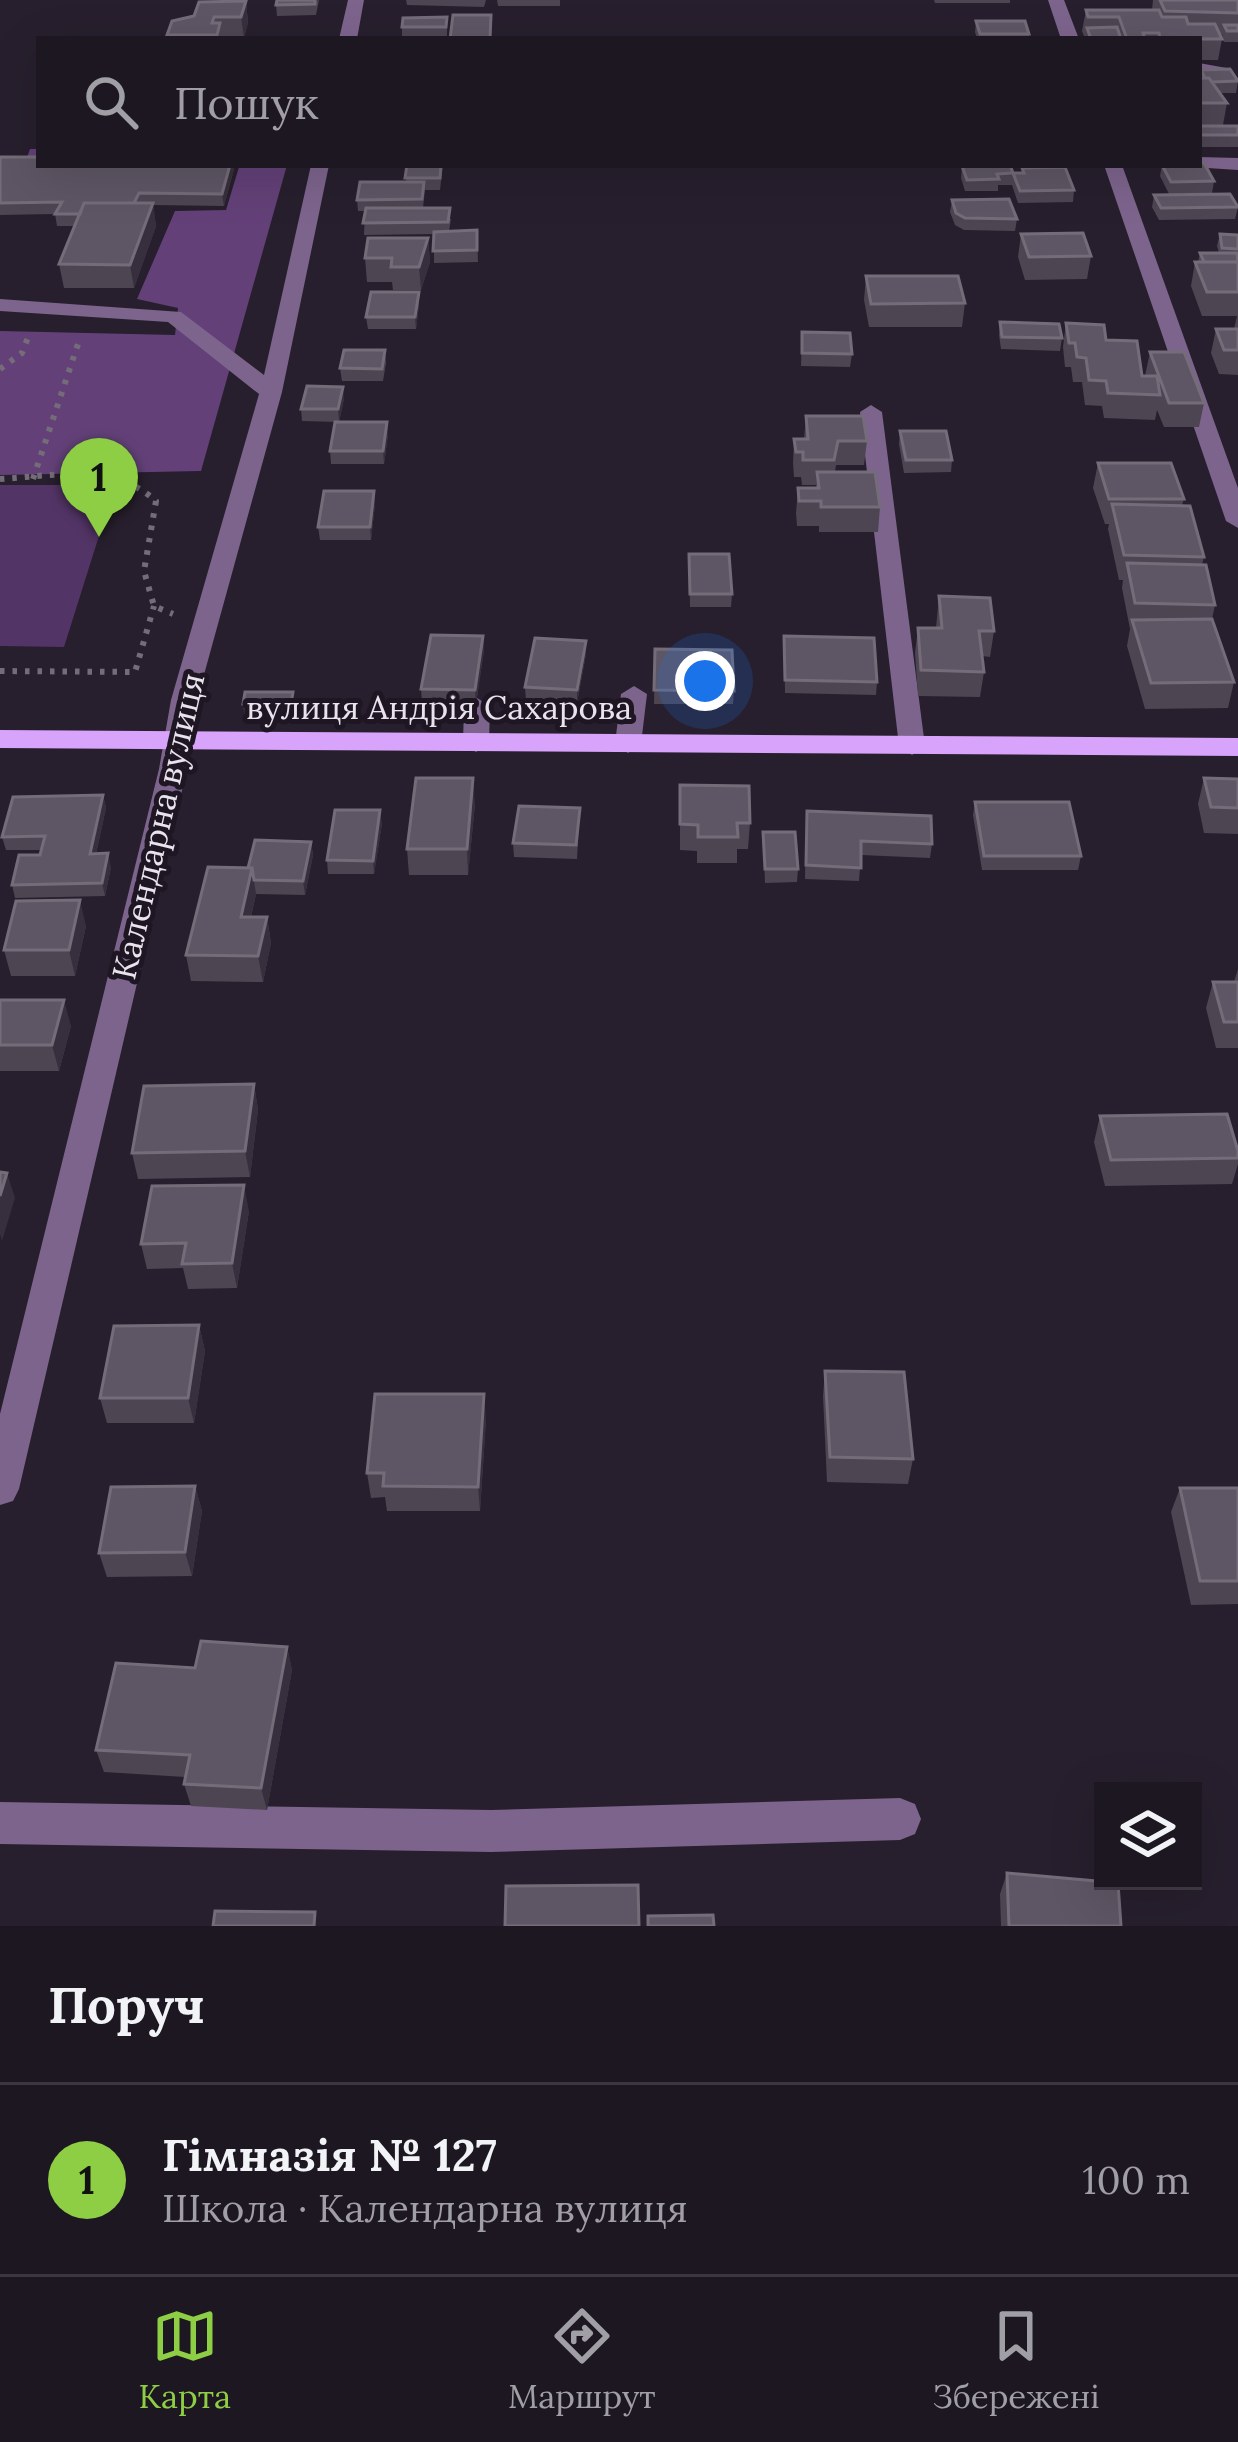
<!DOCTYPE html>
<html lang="uk">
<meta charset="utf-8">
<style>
:root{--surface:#1d1722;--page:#25202a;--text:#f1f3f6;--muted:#a09fa5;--line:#3b3640;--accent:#8dce44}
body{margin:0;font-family:Lora,serif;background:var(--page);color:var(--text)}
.controls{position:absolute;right:36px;bottom:36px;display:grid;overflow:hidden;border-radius:0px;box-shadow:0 12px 48px #0002}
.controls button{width:108px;height:108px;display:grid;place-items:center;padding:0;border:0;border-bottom:3px solid var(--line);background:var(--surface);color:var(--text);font:60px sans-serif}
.you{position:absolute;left:705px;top:681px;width:42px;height:42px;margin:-30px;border:9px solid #fff;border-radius:50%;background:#1a73e8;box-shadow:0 0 0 18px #1a73e833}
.badge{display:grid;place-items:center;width:78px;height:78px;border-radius:50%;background:var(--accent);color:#111;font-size:39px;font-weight:700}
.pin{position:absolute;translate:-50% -99px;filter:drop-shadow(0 3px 6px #0008)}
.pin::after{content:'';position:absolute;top:63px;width:42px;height:36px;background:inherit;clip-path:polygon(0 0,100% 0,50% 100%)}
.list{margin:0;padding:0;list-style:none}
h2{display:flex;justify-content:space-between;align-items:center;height:156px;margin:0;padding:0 48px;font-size:51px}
h2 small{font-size:39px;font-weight:400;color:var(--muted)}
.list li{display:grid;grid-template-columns:78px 1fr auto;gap:36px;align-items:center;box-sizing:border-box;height:192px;padding:0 48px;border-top:3px solid var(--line)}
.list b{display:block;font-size:45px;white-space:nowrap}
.list p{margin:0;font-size:39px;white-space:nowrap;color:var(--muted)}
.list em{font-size:39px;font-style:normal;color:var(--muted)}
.icon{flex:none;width:66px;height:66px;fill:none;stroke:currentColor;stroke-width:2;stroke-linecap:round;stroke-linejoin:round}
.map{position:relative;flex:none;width:1238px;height:1926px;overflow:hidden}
.search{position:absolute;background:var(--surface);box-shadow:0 12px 48px #0002;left:36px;right:36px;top:36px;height:132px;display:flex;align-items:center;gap:30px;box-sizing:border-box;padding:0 42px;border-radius:0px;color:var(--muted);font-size:45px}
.sheet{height:348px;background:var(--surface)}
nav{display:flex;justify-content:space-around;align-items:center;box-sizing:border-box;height:168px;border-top:3px solid var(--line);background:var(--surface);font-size:33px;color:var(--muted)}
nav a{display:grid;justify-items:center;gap:6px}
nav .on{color:var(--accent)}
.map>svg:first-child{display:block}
</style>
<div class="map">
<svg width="1238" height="1926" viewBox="0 0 1238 1926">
<rect width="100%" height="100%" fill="#271f2d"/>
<!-- green -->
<path fill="#533466" d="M0 485H115L64 647 0 646Z"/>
<!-- forest -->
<path fill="#634178" d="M30 149H39V165H287L201 471 0 475V331L175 335 178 308 137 299 175 211 226 210 239 167 24 166Z"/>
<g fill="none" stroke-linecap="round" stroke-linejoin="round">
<!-- path -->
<path stroke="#746d79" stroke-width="6" stroke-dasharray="4.5 8" stroke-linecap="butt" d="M0 369 22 353 29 335
M0 479C53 476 113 462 156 501L144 571 154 606 173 614
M33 479 80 338
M0 671 135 672 154 606"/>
<!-- minor -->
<path fill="#7d648d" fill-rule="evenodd" d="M348 0H364L357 39H339Z
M1048 0H1064L1079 39H1061Z
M1199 63 1232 69 1223 74 1199 73Z
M1199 157 1238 158V170L1192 167 1199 165Z
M311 165H329L282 392 197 700 187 769 19 1489 13 1501 0 1505V1414L159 769 171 700 259 394 168 322 0 311V299L181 312 264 375Z
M1104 165H1122L1238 488V528L1226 521Z
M871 405 882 412 925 746 912 755 899 746 860 412Z
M634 686 647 694 641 744 628 753 615 744 621 694Z
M477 698 490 706 489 743 476 752 463 743 464 706Z
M900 1798 915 1804 921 1819 915 1834 900 1840 491 1852 0 1844V1802L491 1810Z"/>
<!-- major -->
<path fill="#d8a3fa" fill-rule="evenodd" d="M0 730 1238 738V756L0 748Z"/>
</g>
<!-- wall -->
<path fill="#4e4553" d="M319 0 316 15 277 16 276 5Z
M406 0H486L484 7 407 5Z
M497 0H560V6H498Z
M934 0H1010V3H935Z
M1153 0H1238V42H1224L1222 34H1220L1222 39 1218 60H1199V39H1085L1082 31 1086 10H1152Z
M246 1 248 22 244 38 259 39H168L167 35Z
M447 17V38H402V27Z
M976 21 1029 34V39H977L975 32Z
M1201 70 1238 81 1236 93H1220L1227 103 1223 125H1199Z
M1199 126H1238V147H1199Z
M0 157 234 169 224 206 153 205 156 226 134 288H64L59 264 75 226H57L55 214 0 215Z
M407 165H443L440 190H425L423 208 451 219 449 231 477 230 478 262 434 263V234L364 235 365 211H358L357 200 406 182Z
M1162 165 1214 181 1212 193 1169 194 1160 176Z
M962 166 1013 173H1022V168L1074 190 1073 202 1018 203 1012 185H998V191H965L961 178Z
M1154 195 1238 207 1235 219 1159 220 1152 207Z
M952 200 1017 219 1015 231 964 230 955 225 950 212Z
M1021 234 1091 256 1087 279 1025 280 1018 257Z
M1220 234 1238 235V375L1219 374 1211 353 1216 329H1234L1237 316H1202L1191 286 1195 262H1198L1200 253H1219L1217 246Z
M428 238 430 262 421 290H393L392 282H367L365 258Z
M866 276 965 303 962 327H869L864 300Z
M419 304 416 329H368L366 317Z
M1000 322 1062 338 1060 351 1001 349 999 335Z
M1066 323 1106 340 1142 376H1145L1150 352 1204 403 1199 427H1164L1157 410 1155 420 1104 418 1102 406 1085 405 1082 382H1073L1071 367H1065L1063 347Z
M802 332 852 354 850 367 801 366Z
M385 350 386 363 383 381H342L340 368Z
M344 399 339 422 302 421 301 409Z
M806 416 867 441 864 465H836L835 472 880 507 878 532H819V526H797L796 513 798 488H816V485H802L801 477H794L793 463 794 439H804Z
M900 431 952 460 951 472 904 473 899 444Z
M388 435 384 464H331L330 451Z
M1098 463 1184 499 1182 505 1204 557 1202 565 1215 605 1212 619 1234 682 1228 708 1145 709 1127 646 1130 629 1122 588 1123 580H1119L1108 529 1109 524H1105L1093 488Z
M374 491 375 504 371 540H320L318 527Z
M689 554 732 594 731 607H690Z
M939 596 994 631 990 657 982 656 984 672 980 697 918 696 915 653 918 628H936Z
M483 636 484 650 476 704 422 702 421 689Z
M784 636 877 682 876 695 785 693Z
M586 641V654L577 703 526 701 525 687Z
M655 649 734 691 733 704H654Z
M245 692 295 705 293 717H245L243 704Z
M1204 778 1238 779V834L1204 833 1198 804Z
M680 785 750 823 748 849H737V863H697V851L680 850Z
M103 795 106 808 96 854 111 867 105 896 15 898 12 885 40 855 41 850H6L2 837Z
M975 802 1081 856 1078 870H982L973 815Z
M475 804 468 875H409L407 849Z
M580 808 577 859 514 857 513 843Z
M382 823 374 874H328L327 860Z
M806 824 932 844 930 858 861 855 859 881 805 879Z
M763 832 798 869 797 882 765 883Z
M311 842 313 855 305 895 256 894 251 917H267L271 943 263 982 191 981 186 955 248 868Z
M86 926 75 976H11L4 950Z
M1238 969V1048H1216L1206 1008 1213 982H1234Z
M0 1000 71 1026 59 1071H0Z
M254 1084 258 1110 250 1177 138 1179 132 1153Z
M1100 1116 1238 1151V1164L1232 1184 1105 1186 1094 1142Z
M249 1211 237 1288 188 1289 183 1268 147 1269 141 1244Z
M199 1325 205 1351 194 1423H107L100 1398Z
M825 1371 913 1459 908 1484 827 1482 823 1396Z
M486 1419 480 1511H387L385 1497 371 1498 367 1473Z
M195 1486 202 1511 192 1576 107 1577 99 1553Z
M1180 1488H1238V1604L1191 1605 1171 1512Z
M287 1647 292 1670 267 1810 191 1806 184 1784 185 1777 104 1772 96 1750 195 1668Z
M1007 1873 1121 1926H1001L1000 1894Z"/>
<!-- shaded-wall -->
<path fill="#372f3d" d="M246 1 248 22 244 38 241 17Z
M230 165H234V169L224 206 222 194Z
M153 203 156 226 134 288 130 265Z
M428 238 430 262 421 290 419 267Z
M419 292V304L416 329 415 317Z
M343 387 344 399 339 422 338 409Z
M387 422 388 435 384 464 383 451Z
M374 491 375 504 371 540 370 527Z
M483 636 484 650 476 704 475 690Z
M586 641V654L577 703V690Z
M473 778 475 804 468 875 467 849Z
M103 795 106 808 93 867 90 854Z
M380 810 382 823 374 874 373 861Z
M311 842 313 855 305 895 303 881Z
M108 853 111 867 105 896 102 883Z
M252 868 256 894 245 943 241 917Z
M80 900 86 926 75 976 69 950Z
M267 917 271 943 263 982 258 956Z
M64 1000 71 1026 59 1071 52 1045Z
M254 1084 258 1110 250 1177 245 1151Z
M7 1173 15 1198 2 1241 0 1234V1196Z
M244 1185 249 1211 237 1288 232 1263Z
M199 1325 205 1351 194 1423 188 1398Z
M484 1394 486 1419 480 1511 478 1487Z
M195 1486 202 1511 192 1576 185 1552Z
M287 1647 292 1670 267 1810 261 1788Z"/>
<!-- building -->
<path fill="#5e5664" stroke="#746c79" stroke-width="3" d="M277 0H315V4L276 5Z
M1160 0H1238V13L1165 11Z
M246 1 241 17H214L212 23H220L217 35H167L172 21 194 16 199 2Z
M1086 10H1159L1162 17H1186L1188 24H1215L1222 39H1160L1159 33H1143L1145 39H1127L1119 17H1088Z
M453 15H491L490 39H450Z
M447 17 446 27H402L403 18Z
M976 21H1025L1029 34H980Z
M1224 25H1238V31H1227Z
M1117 27 1121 39H1091L1087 28Z
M1230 69 1238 81 1212 82 1209 78H1205L1201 70Z
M1199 78H1209L1227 103H1199Z
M1199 126H1238V135H1200Z
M0 157H39V165H230L222 194 139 193 134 203H84L80 214H55L62 202 0 203Z
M1199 163H1204L1214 181 1171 182 1162 165H1199Z
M407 165H441L440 178H405Z
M1010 165 1013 173 997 174 999 179 967 180 962 166Z
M1065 167 1074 190 1020 191 1013 173H1024L1022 168Z
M360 182H424L422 199 357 200Z
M1230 194 1238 207 1161 208 1154 195Z
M1009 199 1017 219 965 218 956 213 952 200Z
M84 203H153L130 265 59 264Z
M366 208H450L448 222 363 223Z
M477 230V250L433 251 434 232Z
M1083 233 1091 256 1029 257 1021 234Z
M1220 234 1238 235V249L1222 248Z
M368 238H428L419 267H391L392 258H365Z
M1200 253H1237L1238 262H1204Z
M1195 262H1238V292H1207Z
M866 276H958L965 303 871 304Z
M371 292H419L415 317H366Z
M1000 322 1059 324 1062 338 1002 337Z
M1066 323 1104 325 1106 340 1137 341 1142 376H1157L1160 395 1108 393 1106 381 1089 380 1086 358 1077 357 1075 343H1069Z
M1216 329H1238V350H1224Z
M802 332 850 333 852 354 802 353Z
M344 350H385L382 369 340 368Z
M1150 352H1184L1204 403H1169Z
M307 386 343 387 338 409H301Z
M806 416H863L867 441H838L834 460H803V452H796L794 439H808Z
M335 422H387L383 451H330Z
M900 431H946L952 460H906Z
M1098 463H1171L1184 499H1109Z
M817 472H875L880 507H821V501H799L798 488H819Z
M324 491H374L370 527H318Z
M1112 504 1190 506 1204 557 1124 555Z
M689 554H729L732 594H690Z
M1127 563 1206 565 1215 605 1135 603Z
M939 596 990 598 994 631H979L984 672 921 670 918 628H942Z
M1212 619 1234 682 1151 683 1132 620Z
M431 635 483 636 475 690 421 689Z
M784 636 874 638 877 682 785 680Z
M535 638 586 641 577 690 525 687Z
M655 649 732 650 734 691 654 690Z
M245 692H293L291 704H243Z
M416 778H473L467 849H407Z
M1204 778 1238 779V808L1211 807Z
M680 785 749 786 750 823H737L738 837H698V825L680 824Z
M103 795 90 854 108 853 102 883 12 885 19 855H40L45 836 2 837 13 797Z
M975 802H1069L1081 856H984Z
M519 806 580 808 576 845 513 843Z
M335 810H380L373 861 327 860Z
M807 811 931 816 932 844 861 841V868L806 865Z
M763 832H795L798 869H765Z
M255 840 311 842 303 881 254 880 252 868H248Z
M208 867 252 868 241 917H267L258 956 186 955Z
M80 900 69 950H4L16 901Z
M1213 982H1238V1022H1224Z
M0 1000H64L52 1045H0Z
M254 1084 245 1151 132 1153 144 1086Z
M1227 1114 1238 1151V1158L1111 1160 1100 1116Z
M0 1172 7 1173 0 1196Z
M244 1185 232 1263 182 1264 186 1243 141 1244 152 1186Z
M199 1325 188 1398H100L114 1326Z
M825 1371 904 1372 913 1459 830 1457Z
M375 1394H484L478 1487 383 1486 384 1473H367Z
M195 1486 185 1552 99 1553 111 1487Z
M1180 1488H1238V1581H1200Z
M201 1641 287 1647 261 1788 184 1784 190 1755 96 1750 116 1663 195 1668Z
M1007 1873 1118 1883 1121 1926H1009Z
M638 1885 639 1926H505L506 1886Z
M215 1911 315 1912 314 1926H213Z
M713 1915 714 1926H648V1916Z"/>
<g text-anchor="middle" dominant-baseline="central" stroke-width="10" stroke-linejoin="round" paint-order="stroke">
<!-- street labels -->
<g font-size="33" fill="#e8e3ec" stroke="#1e1623">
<text x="439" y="707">вулиця Андрія Сахарова</text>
<text transform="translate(158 826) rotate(-77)">Календарна вулиця</text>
</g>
</g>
</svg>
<div class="controls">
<button><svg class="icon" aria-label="layers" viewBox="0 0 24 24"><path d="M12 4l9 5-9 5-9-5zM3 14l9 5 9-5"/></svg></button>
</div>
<div class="you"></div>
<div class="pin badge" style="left:99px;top:537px">1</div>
<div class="search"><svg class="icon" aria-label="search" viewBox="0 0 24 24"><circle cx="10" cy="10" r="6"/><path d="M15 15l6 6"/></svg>Пошук</div>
</div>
<section class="sheet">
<h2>Поруч<small></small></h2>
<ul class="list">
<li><span class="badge">1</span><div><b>Гімназія № 127</b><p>Школа · Календарна вулиця</p></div><em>100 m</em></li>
</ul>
</section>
<nav>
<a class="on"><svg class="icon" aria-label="map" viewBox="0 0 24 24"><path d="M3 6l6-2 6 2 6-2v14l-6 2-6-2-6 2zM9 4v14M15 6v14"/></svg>Карта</a>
<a><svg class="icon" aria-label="directions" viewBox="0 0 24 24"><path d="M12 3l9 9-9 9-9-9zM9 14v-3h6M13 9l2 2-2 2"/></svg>Маршрут</a>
<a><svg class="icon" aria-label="saved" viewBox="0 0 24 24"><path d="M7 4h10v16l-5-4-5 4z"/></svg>Збережені</a>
</nav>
